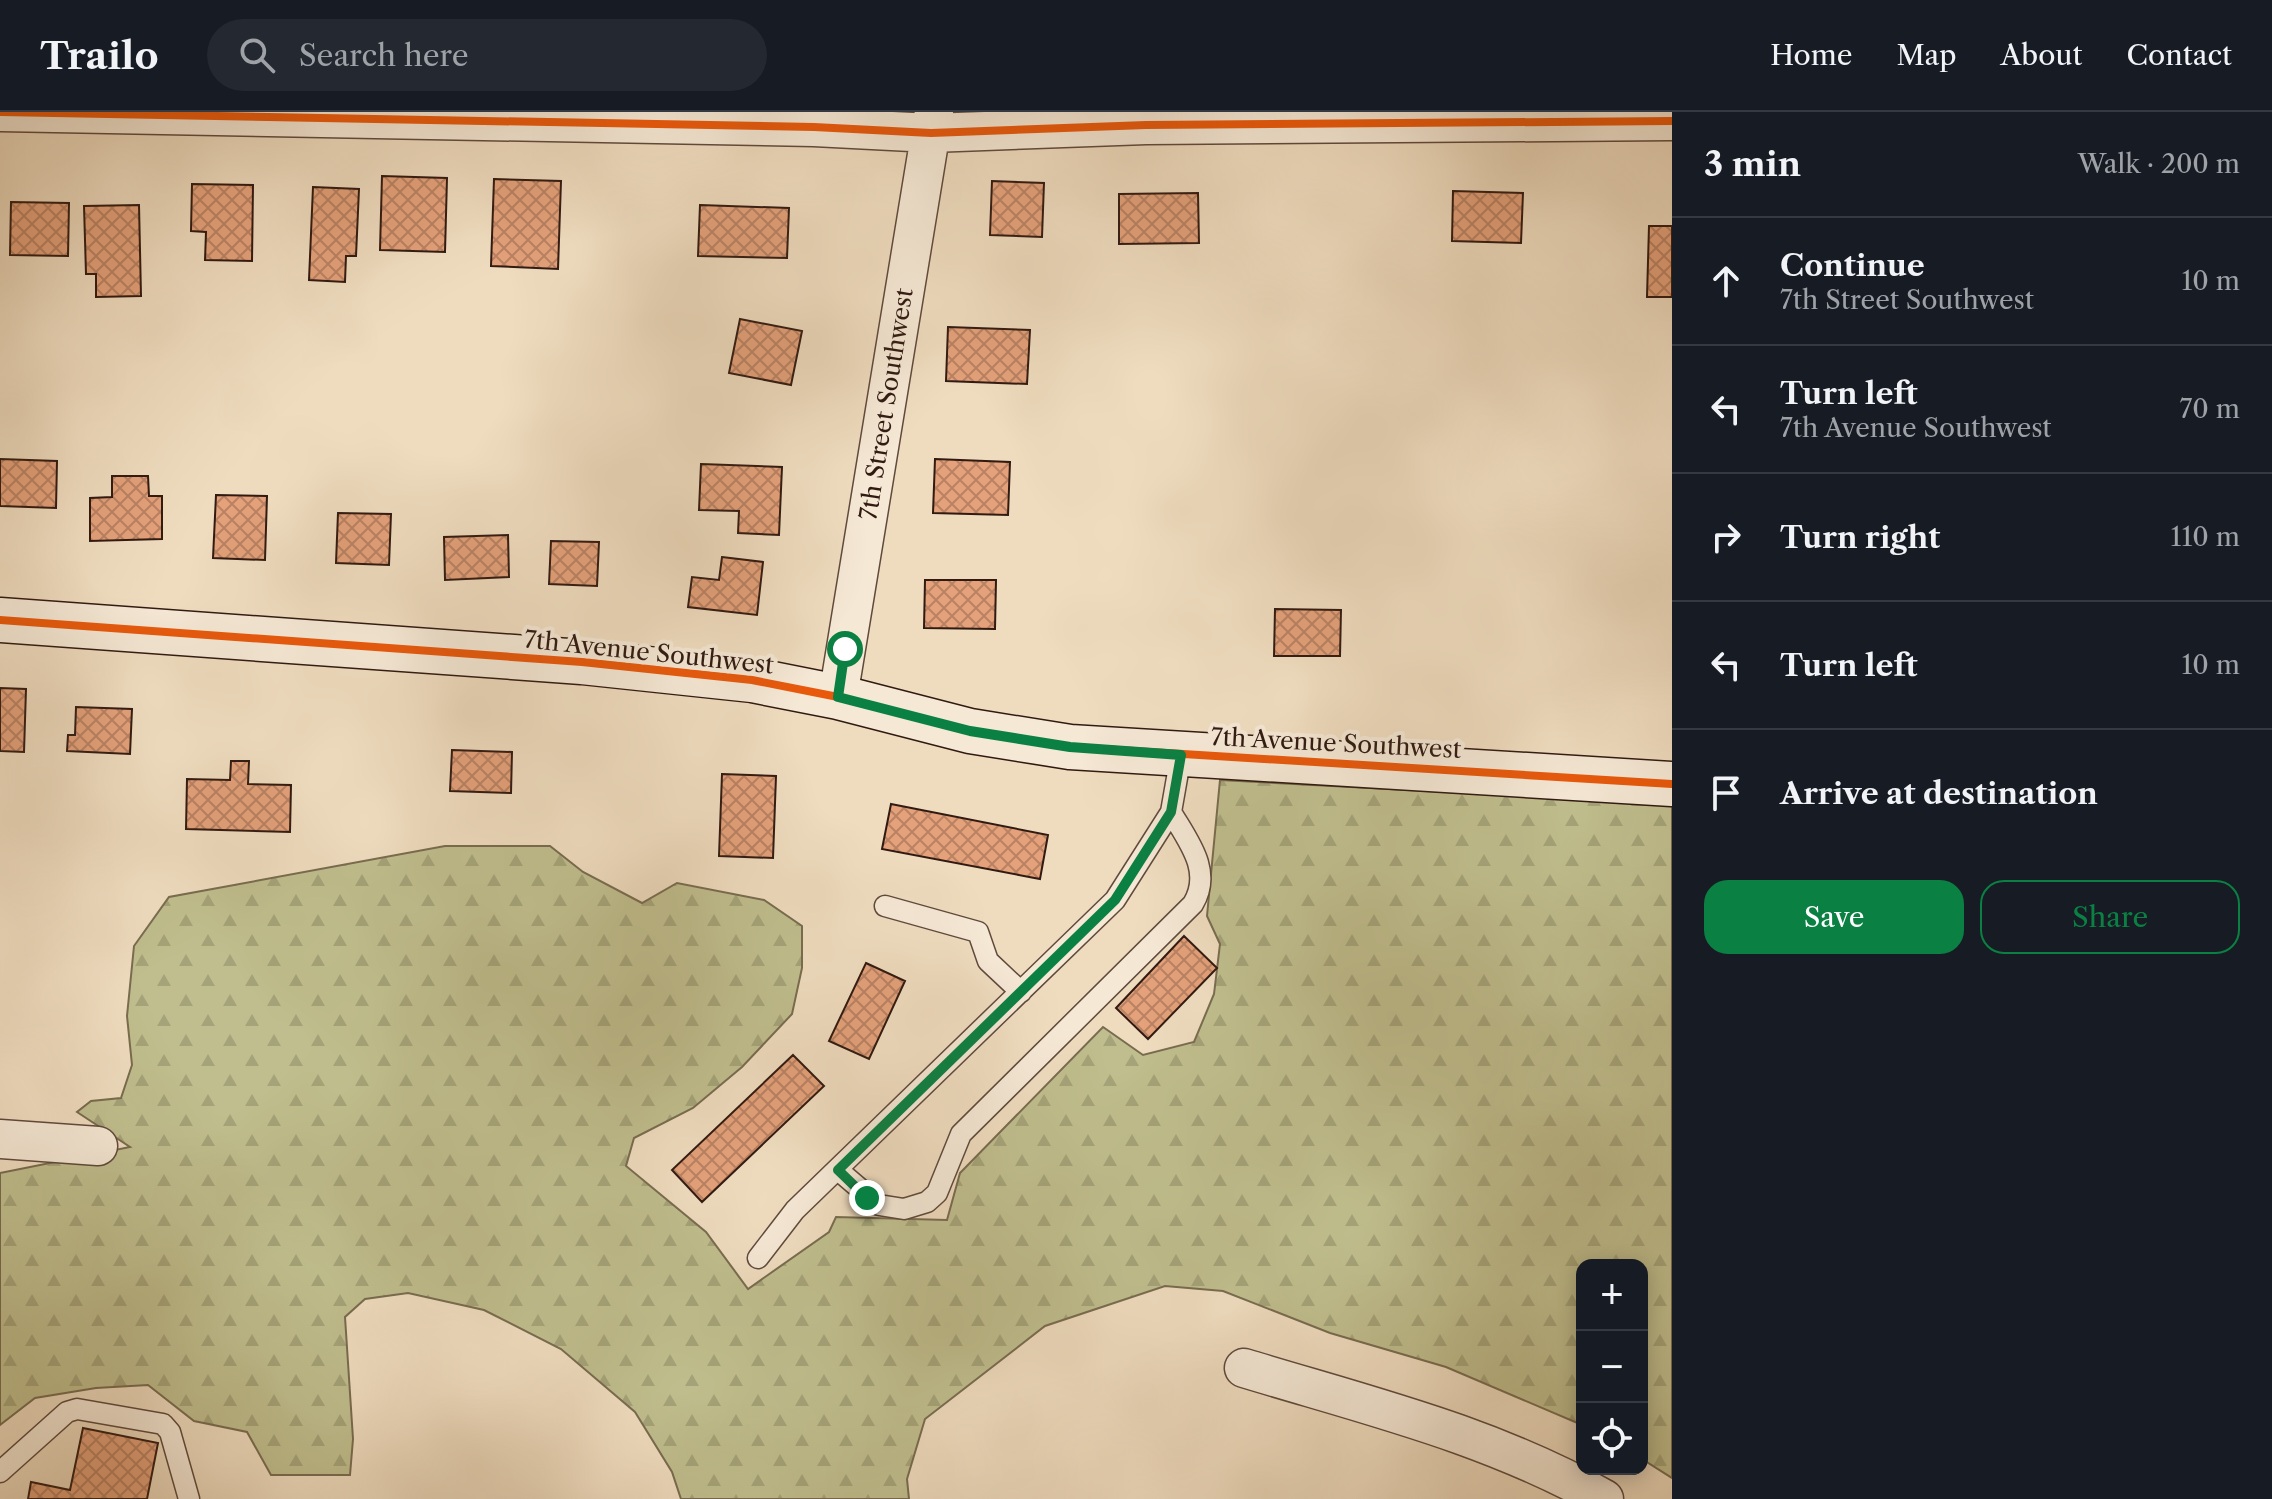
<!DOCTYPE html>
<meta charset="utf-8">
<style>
:root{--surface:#171b24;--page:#242831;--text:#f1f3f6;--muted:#9ea1a6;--line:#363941;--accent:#0b8043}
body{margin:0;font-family:"Libre Caslon Text",serif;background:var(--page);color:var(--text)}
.controls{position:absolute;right:24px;bottom:24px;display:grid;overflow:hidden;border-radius:16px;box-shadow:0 4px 20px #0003}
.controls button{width:72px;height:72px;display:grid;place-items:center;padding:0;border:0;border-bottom:2px solid var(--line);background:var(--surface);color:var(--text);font:40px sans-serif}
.stop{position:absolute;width:24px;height:24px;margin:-18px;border:6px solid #0b8043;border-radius:50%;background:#fff}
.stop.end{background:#0b8043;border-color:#fff;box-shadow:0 2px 8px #0008}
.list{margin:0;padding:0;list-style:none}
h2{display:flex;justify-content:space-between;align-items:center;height:104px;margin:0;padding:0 32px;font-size:34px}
h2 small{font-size:26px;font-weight:400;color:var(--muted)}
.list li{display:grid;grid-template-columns:52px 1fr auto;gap:24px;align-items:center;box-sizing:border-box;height:128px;padding:0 32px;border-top:2px solid var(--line)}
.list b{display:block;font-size:30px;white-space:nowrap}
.list p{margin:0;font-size:26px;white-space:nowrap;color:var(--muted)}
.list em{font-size:26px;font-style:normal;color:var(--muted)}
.actions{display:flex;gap:16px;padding:24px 32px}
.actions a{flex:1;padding:18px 0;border:2px solid var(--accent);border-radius:24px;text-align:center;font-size:28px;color:var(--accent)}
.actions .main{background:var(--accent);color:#fff}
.icon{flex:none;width:44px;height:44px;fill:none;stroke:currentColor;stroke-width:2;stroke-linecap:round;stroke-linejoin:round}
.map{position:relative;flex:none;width:1672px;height:1387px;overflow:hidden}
header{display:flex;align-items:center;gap:48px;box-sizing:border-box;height:112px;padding:0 40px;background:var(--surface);border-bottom:2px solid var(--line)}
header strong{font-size:38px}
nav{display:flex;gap:44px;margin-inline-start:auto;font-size:28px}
.search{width:560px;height:72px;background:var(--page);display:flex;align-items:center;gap:20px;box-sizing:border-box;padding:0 28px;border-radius:44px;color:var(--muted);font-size:30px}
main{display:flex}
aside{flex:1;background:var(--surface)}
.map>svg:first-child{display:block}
</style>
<header>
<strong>Trailo</strong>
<div class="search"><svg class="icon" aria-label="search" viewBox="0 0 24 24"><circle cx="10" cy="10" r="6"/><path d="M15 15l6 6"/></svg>Search here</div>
<nav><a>Home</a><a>Map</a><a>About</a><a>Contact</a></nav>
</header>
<main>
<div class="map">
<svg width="1672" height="1387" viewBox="0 0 1672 1387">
<defs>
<pattern id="forest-firs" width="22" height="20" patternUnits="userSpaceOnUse" patternTransform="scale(2)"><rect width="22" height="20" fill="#c0be8e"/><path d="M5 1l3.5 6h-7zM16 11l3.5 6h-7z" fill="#a5a379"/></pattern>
<pattern id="building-cross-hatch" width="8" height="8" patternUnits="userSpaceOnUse" patternTransform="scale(2)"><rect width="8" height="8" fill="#e4a17a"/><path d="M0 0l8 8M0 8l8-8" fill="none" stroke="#b98263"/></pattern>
</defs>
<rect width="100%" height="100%" fill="#efdcbf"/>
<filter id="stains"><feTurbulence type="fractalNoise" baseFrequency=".0025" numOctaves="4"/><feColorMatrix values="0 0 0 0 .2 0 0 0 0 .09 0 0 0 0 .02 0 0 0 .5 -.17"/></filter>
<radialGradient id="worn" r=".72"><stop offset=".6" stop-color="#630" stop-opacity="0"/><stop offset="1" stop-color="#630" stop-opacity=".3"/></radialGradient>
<!-- forest -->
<path fill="url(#forest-firs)" stroke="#786c50" stroke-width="2" d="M1220 668 1672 692V1366L1642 1347V1153H1582V1313L1446 1255 1330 1221 1223 1179 1165 1174 1045 1214 925 1307 907 1367 909 1387H681L672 1360 635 1300 561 1237 484 1198 408 1181 365 1187 345 1205 353 1327 350 1363H271L247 1320 194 1309 148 1273 96 1276 35 1286 0 1313V1061L130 1035 77 1000 91 989 121 986 132 953 127 904 134 834 169 785 445 734H550L583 760 642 791 677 771 764 788 802 814V856L792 902 742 955 693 996 634 1026 626 1054 706 1120 748 1177 829 1120 836 1105 947 1108 960 1061 1103 915 1143 943 1194 930 1214 882 1220 832 1207 804Z"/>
<!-- building -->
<path fill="url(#building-cross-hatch)" stroke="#311a12" stroke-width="2" d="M382 64 447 66 445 140 380 138Z
M494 67 561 69 558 157 491 154Z
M992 69 1044 71 1042 125 990 123Z
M192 72 253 73 252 149 205 148 206 120 191 119Z
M313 75 359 77 356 144H346L345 170 309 168Z
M1453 79 1523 81 1521 131 1452 129Z
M1198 81 1199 131 1119 132V82Z
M11 90 69 91 68 144 10 143Z
M139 93 141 184 96 185V162H86L84 94Z
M700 93 789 96 787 146 698 144Z
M1649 114H1672V185H1647Z
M740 207 802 219 791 273 729 261Z
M948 215 1030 218 1027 272 946 269Z
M0 347 57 349 56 396 0 394Z
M935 347 1010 350 1008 403 933 401Z
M701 352 782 355 779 423 738 421 739 399 699 398Z
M112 364H148L149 384H162V427L90 429V386L112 385Z
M216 383 267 384 265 448 213 446Z
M338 401 391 402 389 453 336 451Z
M508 423 509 465 445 468 444 425Z
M551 429 599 430 597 474 549 472Z
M722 445 763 450 757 503 688 495 692 465 719 468Z
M925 468H996L995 517 924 516Z
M1275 497 1341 498 1340 544H1274Z
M0 576 26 577 24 640 0 639Z
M76 595 132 597 130 642 67 639 68 623H75Z
M452 638 512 640 511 681 450 679Z
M231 649H249L248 672 291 673 290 720 186 717 187 667 230 668Z
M722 662 776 664 773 746 719 744Z
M891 692 1048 723 1040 767 882 737Z
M1184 824 1217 856 1148 927 1116 896Z
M866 851 905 869 869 947 829 929Z
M793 943 824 974 702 1090 672 1058Z
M83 1316 158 1331 147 1387H28L31 1370 70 1378Z"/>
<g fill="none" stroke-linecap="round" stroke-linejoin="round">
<defs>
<path id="lane" d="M885 794 978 820 988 849 1021 880
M838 1058 879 1093 904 1097 927 1090 937 1081 961 1022 1193 792C1213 759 1188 729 1171 700
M758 1146 795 1098 1115 788 1171 700 1181 643
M0 1360 67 1300 77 1297 163 1312 170 1320 189 1387"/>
<path id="street" d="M0 0 814 15 931 21 1146 13 1672 9
M838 585 934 0
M0 1027 98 1034
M1244 1256C1369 1294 1488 1322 1604 1387"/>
<path id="secondary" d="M0 508 582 550 752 568 838 585 970 619 1070 635 1672 672"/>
</defs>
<!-- lane casing -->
<use href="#lane" stroke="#604a3d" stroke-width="23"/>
<!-- street casing -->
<use href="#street" stroke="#604a3d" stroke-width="41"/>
<!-- secondary casing -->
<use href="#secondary" stroke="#311a12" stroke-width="47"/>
<!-- lane -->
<use href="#lane" stroke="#f5e8d5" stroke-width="20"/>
<!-- street -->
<use href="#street" stroke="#f5e8d5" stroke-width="38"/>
<!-- secondary -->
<use href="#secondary" stroke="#f5e8d5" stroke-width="44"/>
<defs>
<path id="cycleway" d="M0 0 814 15 931 21 1146 13 1672 9
M0 508 582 550 752 568 838 585 970 619 1070 635 1672 672"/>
</defs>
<!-- cycleway casing -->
<use href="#cycleway" stroke="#f5e8d5" stroke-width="13"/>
<!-- cycleway -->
<use href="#cycleway" stroke="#e8590c" stroke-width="8"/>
</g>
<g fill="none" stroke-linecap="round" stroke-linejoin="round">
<!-- route -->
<path stroke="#0b8043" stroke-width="10" d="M845 537 838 585 970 619 1070 635 1181 643 1171 700 1115 788 838 1058 867 1086"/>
</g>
<g text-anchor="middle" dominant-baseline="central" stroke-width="8" stroke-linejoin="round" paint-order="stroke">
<!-- street labels -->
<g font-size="24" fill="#311a12" stroke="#f5e8d5">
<text transform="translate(886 292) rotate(-81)">7th Street Southwest</text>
<text transform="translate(649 540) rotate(6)">7th Avenue Southwest</text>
<text transform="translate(1336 631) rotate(3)">7th Avenue Southwest</text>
</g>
</g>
<rect width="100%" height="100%" filter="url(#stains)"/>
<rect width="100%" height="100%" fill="url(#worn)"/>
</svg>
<div class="controls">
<button>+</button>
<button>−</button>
<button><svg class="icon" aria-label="locate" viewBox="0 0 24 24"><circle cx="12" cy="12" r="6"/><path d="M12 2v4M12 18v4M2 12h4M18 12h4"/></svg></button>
</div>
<div class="stop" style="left:845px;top:537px"></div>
<div class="stop end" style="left:867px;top:1086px"></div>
</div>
<aside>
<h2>3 min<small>Walk · 200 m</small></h2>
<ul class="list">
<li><svg class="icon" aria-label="ahead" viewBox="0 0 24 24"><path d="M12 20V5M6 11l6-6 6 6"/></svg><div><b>Continue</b><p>7th Street Southwest</p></div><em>10 m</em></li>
<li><svg class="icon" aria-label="left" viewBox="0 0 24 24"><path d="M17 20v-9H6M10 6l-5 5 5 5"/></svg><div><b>Turn left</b><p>7th Avenue Southwest</p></div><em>70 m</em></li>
<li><svg class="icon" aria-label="right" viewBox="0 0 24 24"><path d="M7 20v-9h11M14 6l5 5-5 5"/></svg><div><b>Turn right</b></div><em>110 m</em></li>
<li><svg class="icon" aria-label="left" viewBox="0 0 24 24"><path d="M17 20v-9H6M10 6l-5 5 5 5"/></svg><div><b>Turn left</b></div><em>10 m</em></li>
<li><svg class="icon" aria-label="arrive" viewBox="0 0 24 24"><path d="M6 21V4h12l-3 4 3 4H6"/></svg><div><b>Arrive at destination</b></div></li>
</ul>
<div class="actions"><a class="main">Save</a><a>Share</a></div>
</aside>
</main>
